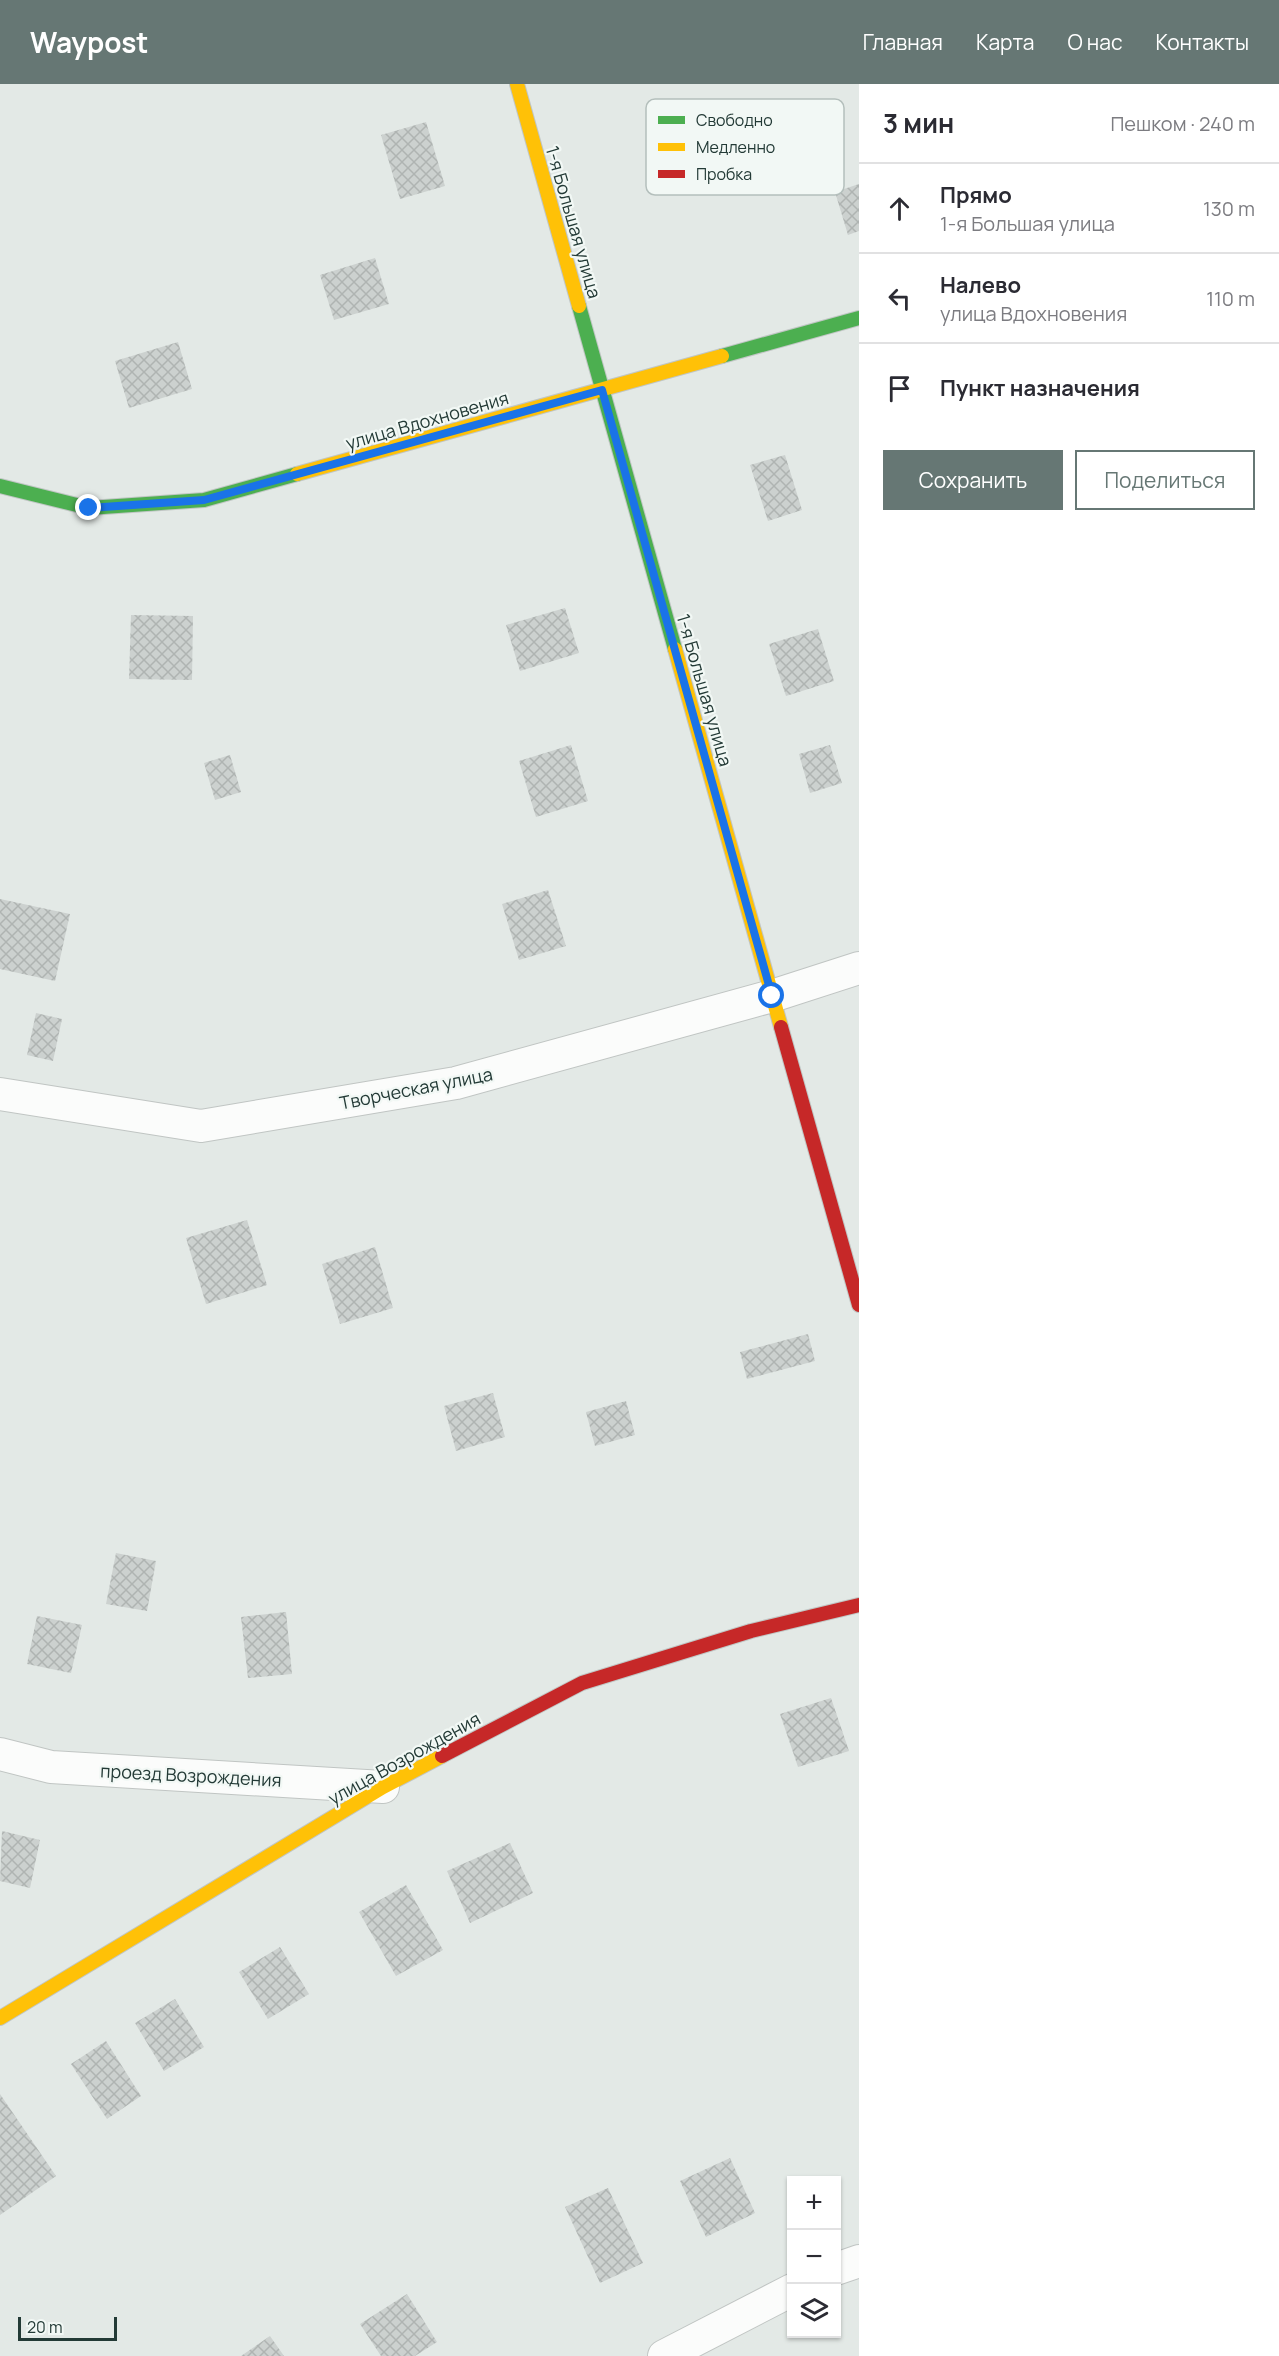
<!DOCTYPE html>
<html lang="ru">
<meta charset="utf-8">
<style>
:root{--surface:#fff;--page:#f2f2f3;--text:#2b2b33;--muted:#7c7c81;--line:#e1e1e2;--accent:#667774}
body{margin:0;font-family:Manrope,sans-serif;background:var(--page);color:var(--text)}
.controls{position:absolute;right:18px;bottom:18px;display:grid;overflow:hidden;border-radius:0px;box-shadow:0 2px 4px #0004}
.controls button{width:54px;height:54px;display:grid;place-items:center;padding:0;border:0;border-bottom:2px solid var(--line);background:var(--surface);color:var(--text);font:30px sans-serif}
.scale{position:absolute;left:18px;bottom:15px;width:99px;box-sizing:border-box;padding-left:6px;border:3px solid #233a36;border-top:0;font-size:16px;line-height:21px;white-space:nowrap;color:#233a36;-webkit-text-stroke:4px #f2f8f5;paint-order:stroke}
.stop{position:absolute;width:18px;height:18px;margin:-14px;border:4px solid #1a73e8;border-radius:50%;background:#fff}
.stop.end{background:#1a73e8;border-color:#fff;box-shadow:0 2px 6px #0008}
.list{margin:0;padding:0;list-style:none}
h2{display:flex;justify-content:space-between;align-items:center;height:78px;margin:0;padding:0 24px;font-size:26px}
h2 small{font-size:20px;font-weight:400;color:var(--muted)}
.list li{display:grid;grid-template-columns:39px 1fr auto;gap:18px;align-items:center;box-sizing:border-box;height:90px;padding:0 24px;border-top:2px solid var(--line)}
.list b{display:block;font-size:22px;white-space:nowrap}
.list p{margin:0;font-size:20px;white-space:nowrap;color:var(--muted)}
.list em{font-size:20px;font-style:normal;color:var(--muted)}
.actions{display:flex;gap:12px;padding:18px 24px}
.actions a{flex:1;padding:14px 0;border:2px solid var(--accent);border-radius:0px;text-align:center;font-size:21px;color:var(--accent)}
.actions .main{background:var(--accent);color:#fff}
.icon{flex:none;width:33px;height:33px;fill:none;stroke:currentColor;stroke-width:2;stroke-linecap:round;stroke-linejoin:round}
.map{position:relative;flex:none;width:859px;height:2272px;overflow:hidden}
header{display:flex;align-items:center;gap:36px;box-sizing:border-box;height:84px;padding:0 30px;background:var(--accent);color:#fff}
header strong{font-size:28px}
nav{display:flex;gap:33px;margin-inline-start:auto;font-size:21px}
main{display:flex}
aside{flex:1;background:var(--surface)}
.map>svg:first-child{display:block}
</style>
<header>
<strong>Waypost</strong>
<nav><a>Главная</a><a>Карта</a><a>О нас</a><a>Контакты</a></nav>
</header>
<main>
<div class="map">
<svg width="859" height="2272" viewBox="0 0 859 2272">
<defs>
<pattern id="building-cross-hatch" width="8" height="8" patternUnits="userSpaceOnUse" patternTransform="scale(1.5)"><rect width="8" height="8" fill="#ccd1cf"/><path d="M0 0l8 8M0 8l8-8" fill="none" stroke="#afb4b2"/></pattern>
</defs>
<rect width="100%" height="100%" fill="#e3e9e6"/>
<!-- building -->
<path fill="url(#building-cross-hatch)" d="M426 38 445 102 400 115 381 51Z
M859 100V147L848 151 835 108Z
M375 174 389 220 334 236 320 191Z
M178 258 192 305 129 324 115 277Z
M785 371 802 426 768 437 750 381Z
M565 524 579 569 520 587 506 541Z
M131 531 193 532 192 596 129 595Z
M818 545 834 597 786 612 769 560Z
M571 661 588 717 536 733 519 677Z
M830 661 842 699 810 709 799 670Z
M230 671 241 708 215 716 204 679Z
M548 806 566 862 519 876 502 820Z
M0 815 70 830 55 897 0 885Z
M36 929 62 935 53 977 27 971Z
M247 1136 267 1201 206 1220 186 1154Z
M375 1163 393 1224 340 1240 322 1180Z
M808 1250 815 1277 747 1295 740 1268Z
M493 1309 505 1353 456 1367 444 1322Z
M626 1317 635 1351 595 1362 586 1328Z
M116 1469 156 1477 147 1527 106 1520Z
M286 1528 292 1590 248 1594 241 1533Z
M37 1532 82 1541 71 1589 27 1580Z
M831 1614 849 1667 798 1683 780 1630Z
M2 1747 40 1756 30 1804 0 1797Z
M510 1759 533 1809 470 1839 447 1787Z
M406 1801 443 1866 396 1892 359 1828Z
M280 1863 309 1910 268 1935 239 1888Z
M175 1915 204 1963 164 1987 135 1939Z
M106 1957 141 2012 107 2035 71 1980Z
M0 2010 56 2092 0 2131Z
M730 2074 755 2129 706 2153 680 2097Z
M608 2104 643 2179 600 2199 565 2123Z
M407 2210 437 2258 415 2272H381L360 2240Z
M270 2252 284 2272H241Z"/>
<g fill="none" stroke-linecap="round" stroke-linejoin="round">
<defs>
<path id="street" d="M0 1010 201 1042 456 999 772 912 859 884
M0 1670 51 1683 383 1703
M836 2185 859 2177
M664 2272 792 2206"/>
<path id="fast" d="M579 222 675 565
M722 272 859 234
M0 402 89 424 204 416 297 390"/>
<path id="slow" d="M517 0 579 222
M297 390 722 272
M675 565 781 943
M0 1934 383 1703 442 1672"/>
<path id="jam" d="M781 943 859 1221
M442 1672 582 1599 751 1547 859 1521"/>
</defs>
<!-- street casing -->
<use href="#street" stroke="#c0c5c3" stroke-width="34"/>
<!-- fast casing -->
<use href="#fast" stroke="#c0c6c4" stroke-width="16"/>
<!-- slow casing -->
<use href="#slow" stroke="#c0c6c4" stroke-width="16"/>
<!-- jam casing -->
<use href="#jam" stroke="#c0c6c4" stroke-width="16"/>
<!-- street -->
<use href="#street" stroke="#fbfcfb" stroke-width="32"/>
<!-- fast -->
<use href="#fast" stroke="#4caf50" stroke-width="14"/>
<!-- slow -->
<use href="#slow" stroke="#ffc107" stroke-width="14"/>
<!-- jam -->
<use href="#jam" stroke="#c62828" stroke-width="14"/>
</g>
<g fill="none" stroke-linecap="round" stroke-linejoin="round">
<!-- route -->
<path stroke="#1a73e8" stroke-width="8" d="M89 424 204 416 602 306 772 912"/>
</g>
<g text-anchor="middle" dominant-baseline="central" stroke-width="4.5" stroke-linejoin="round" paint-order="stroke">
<!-- street labels -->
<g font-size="18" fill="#233a36" stroke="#f2f8f5">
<text transform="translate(574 138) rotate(74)">1-я Большая улица</text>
<text transform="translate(427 336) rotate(-16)">улица Вдохновения</text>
<text transform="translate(705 606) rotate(74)">1-я Большая улица</text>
<text transform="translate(416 1004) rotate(-11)">Творческая улица</text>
<text transform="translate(404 1674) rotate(-29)">улица Возрождения</text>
<text transform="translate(191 1691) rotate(3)">проезд Возрождения</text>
</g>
</g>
<!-- legend -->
<rect x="646" y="15" width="198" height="96" rx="9" fill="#f2f8f5" stroke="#b4bfbc" stroke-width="1.5"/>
<rect x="658" y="32" width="27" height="8" fill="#4caf50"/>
<rect x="658" y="59" width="27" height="8" fill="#ffc107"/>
<rect x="658" y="86" width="27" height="8" fill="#c62828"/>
<g font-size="16" fill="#233a36">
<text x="696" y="42">Свободно</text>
<text x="696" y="69">Медленно</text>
<text x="696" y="96">Пробка</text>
</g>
</svg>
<div class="controls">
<button>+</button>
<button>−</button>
<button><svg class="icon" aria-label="layers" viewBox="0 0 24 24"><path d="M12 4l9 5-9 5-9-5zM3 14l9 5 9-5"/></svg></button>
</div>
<div class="scale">20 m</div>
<div class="stop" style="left:772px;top:912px"></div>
<div class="stop end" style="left:89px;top:424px"></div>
</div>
<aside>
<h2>3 мин<small>Пешком · 240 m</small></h2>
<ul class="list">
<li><svg class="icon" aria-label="ahead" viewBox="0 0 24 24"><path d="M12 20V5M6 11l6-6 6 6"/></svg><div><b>Прямо</b><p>1-я Большая улица</p></div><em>130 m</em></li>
<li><svg class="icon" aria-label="left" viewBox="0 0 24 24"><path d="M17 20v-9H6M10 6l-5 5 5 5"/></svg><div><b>Налево</b><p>улица Вдохновения</p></div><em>110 m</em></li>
<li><svg class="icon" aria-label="arrive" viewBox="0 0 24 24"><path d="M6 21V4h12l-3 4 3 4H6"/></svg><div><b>Пункт назначения</b></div></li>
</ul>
<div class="actions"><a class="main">Сохранить</a><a>Поделиться</a></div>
</aside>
</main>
